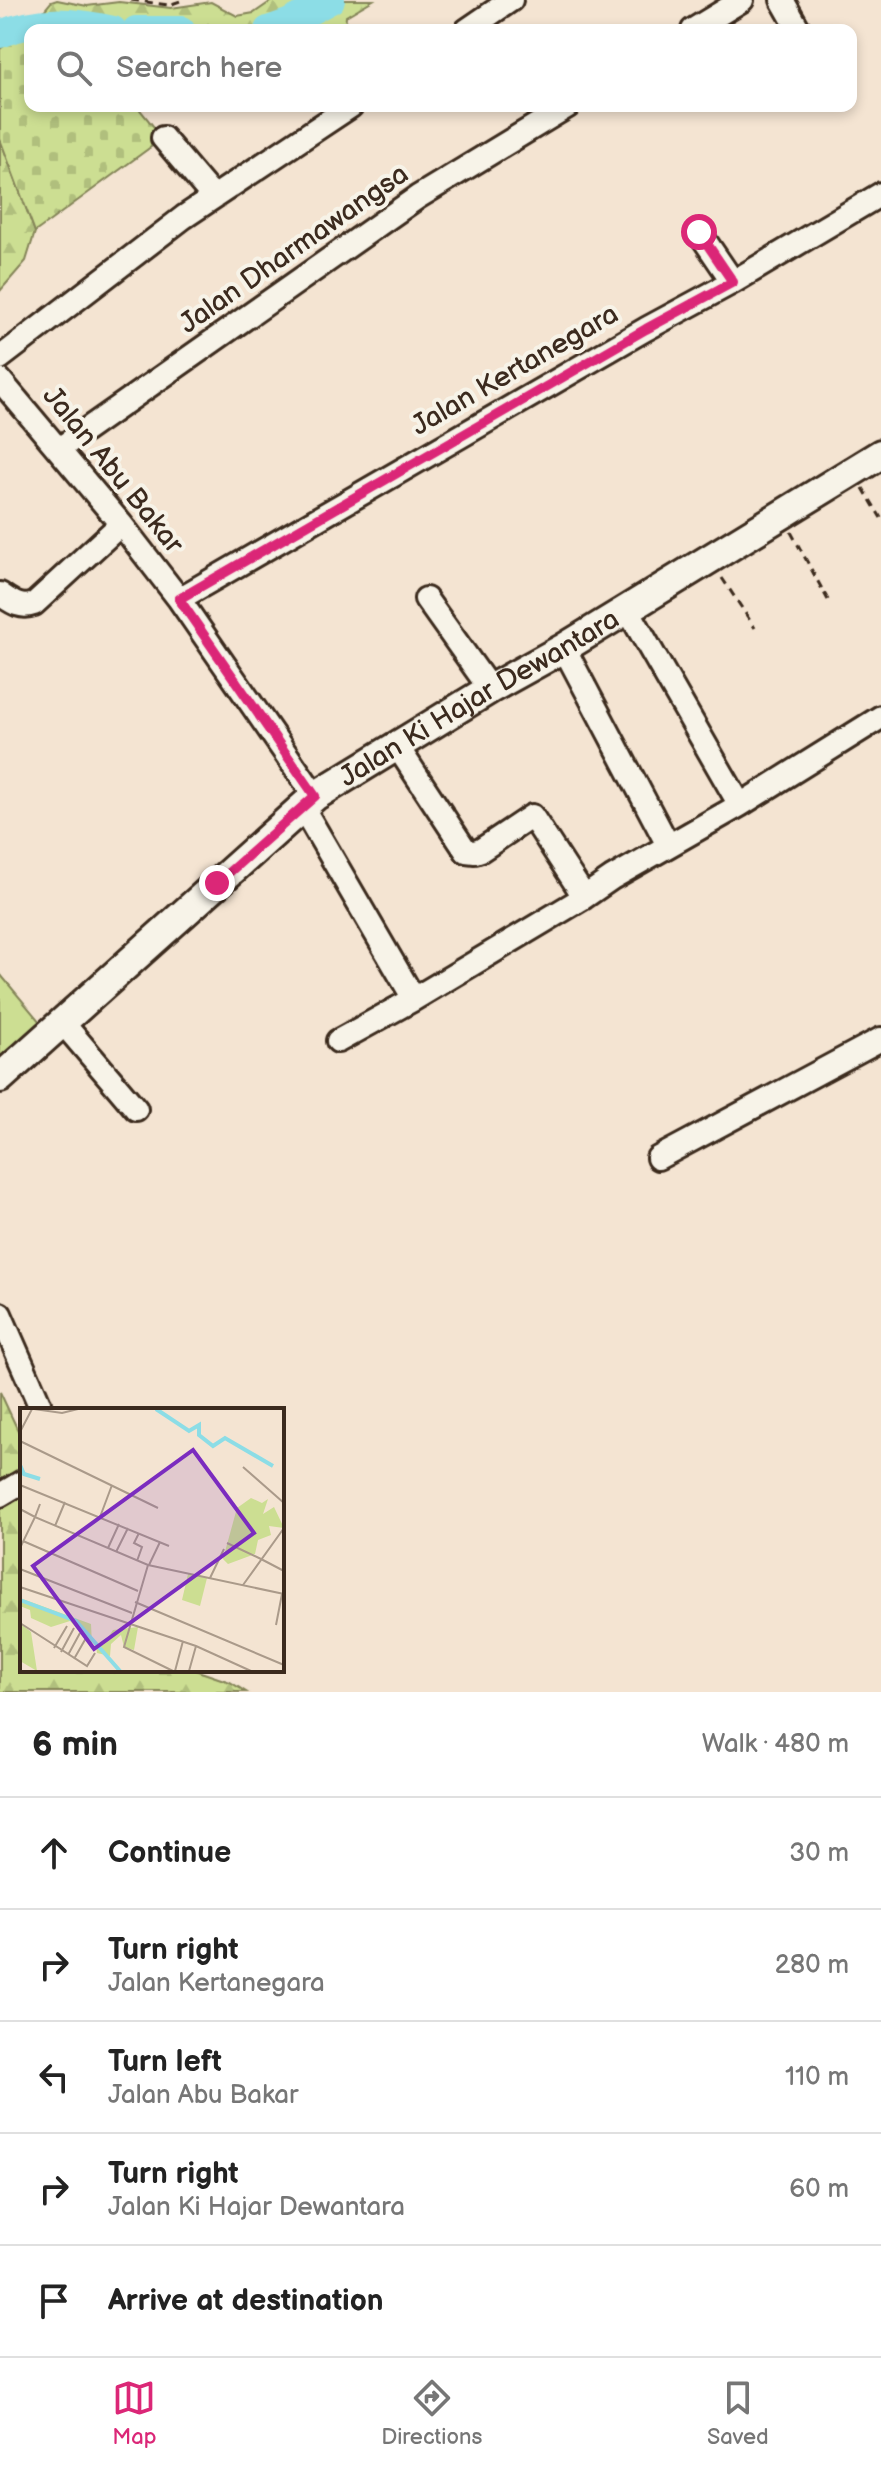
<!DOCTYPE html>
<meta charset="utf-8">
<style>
:root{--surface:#fff;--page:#f6f6f6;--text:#222;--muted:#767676;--line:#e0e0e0;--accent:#db2777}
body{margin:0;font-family:"Balsamiq Sans",sans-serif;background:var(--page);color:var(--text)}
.stop{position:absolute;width:24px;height:24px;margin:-18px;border:6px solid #db2777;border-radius:50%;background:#fff}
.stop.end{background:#db2777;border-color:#fff;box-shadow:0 2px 8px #0008}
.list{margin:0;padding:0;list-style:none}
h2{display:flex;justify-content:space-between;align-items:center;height:104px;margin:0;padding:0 32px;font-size:34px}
h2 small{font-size:26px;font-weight:400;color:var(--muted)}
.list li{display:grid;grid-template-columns:52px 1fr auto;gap:24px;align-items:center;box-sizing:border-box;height:112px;padding:0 32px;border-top:2px solid var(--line)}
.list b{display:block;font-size:30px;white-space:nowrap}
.list p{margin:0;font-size:26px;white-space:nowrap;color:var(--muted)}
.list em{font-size:26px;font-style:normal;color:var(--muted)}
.icon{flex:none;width:44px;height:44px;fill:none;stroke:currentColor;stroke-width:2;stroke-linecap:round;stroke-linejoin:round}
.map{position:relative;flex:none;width:881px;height:1692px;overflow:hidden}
.search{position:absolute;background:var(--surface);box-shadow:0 4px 12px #0003;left:24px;right:24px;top:24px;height:88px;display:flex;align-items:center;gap:20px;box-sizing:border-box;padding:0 28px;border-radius:16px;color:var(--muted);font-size:30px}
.sheet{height:664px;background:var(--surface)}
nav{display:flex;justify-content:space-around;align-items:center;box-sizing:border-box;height:112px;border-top:2px solid var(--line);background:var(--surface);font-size:22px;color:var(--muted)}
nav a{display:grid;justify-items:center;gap:4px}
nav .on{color:var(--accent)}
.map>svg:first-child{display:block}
</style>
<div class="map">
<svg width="881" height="1692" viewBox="0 0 881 1692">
<defs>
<pattern id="forest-firs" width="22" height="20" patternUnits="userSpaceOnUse" patternTransform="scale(2)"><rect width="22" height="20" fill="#ccde92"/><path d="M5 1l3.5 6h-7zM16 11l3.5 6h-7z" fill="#b0bf7d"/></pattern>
<pattern id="cemetery-stones" width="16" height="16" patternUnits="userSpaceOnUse" patternTransform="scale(2)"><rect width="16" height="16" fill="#ccde92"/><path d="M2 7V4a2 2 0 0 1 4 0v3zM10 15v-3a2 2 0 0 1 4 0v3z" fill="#b0bf7d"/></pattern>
</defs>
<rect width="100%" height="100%" fill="#f4e4d2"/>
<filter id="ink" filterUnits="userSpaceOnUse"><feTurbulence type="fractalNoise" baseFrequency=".0125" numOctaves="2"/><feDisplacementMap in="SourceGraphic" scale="16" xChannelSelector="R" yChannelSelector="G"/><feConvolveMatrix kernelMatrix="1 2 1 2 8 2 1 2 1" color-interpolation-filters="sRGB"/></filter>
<g filter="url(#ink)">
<!-- forest -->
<path fill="url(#forest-firs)" stroke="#848458" stroke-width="2" d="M57 0 87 6 119 2 171 8 211 2 237 16 254 13 273 0H373L346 16 345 30H66L47 20 42 13 51 2Z
M0 139 35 232 26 261 0 291Z
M0 1392 22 1439V1670H195L230 1682 246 1692H0Z"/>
<!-- cemetery -->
<path fill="url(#cemetery-stones)" stroke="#848458" stroke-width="2" d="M30 33V106H137L163 138 35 232 0 139V49L20 35Z"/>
<!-- park -->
<path fill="#ccde92" stroke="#848458" stroke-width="2" d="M0 974 50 1034 0 1078Z"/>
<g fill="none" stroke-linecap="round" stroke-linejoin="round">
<!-- river -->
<path stroke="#8cdde6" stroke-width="28" d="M136 30H181
M268 30 288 23 331 0
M0 34C39 18 73 21 113 30"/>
<defs>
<path id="minor" d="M782 0 799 30
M467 30 511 0
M693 30 742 0
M163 138 213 197
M699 232 733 282
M0 358 184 217 351 106
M0 380 121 524 179 599 315 796
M59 449 418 197 568 106
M0 594C12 602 20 609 34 604L121 524
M179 599 646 329 733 282 881 194
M426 599 490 689
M628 610 740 805
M564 648 668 845
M397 746 466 851 475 852 481 850 532 816 578 887 583 898
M303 808 414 999
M63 1023 136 1109
M338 1041 414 999 583 898 612 878 740 805 881 717
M658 1158 881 1039
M0 1314 39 1403
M0 1495 22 1482"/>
<g id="major">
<path id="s1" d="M0 1078 315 796 490 689 564 648 881 454"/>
</g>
</defs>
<!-- minor casing -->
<use href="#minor" stroke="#3b2a1e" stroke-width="28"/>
<!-- major casing -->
<use href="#major" stroke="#3b2a1e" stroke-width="34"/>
<!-- path -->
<path stroke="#3b2a1e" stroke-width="3" stroke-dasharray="8 6" stroke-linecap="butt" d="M131 0 169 5 183 0
M863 488 881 518
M791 532 828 600
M722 578 755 628"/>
<!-- minor -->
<use href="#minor" stroke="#f7f3e8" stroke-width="22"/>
<!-- major -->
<use href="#major" stroke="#f7f3e8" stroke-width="28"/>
</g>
</g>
<g fill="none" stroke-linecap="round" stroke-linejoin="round" filter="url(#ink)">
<!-- route -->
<path stroke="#db2777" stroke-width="10" d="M217 883 315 796 179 599 646 329 733 282 699 232"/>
</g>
<g text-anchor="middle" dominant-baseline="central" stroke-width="8" stroke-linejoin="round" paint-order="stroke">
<!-- street labels -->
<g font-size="28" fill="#3b2a1e" stroke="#f7f3e8">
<text transform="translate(294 249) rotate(-35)">Jalan Dharmawangsa</text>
<text transform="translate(515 370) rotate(-30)">Jalan Kertanegara</text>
<text transform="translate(113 470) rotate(51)">Jalan Abu Bakar</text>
<text stroke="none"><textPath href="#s1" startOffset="614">Jalan Ki Hajar Dewantara</textPath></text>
</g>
</g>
<!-- overview -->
<g transform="translate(20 1408)">
<rect width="264" height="264" fill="#f4e4d2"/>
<path d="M231 90 242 95 248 91 243 106 254 99 264 120 249 118 251 127 238 132 235 146 208 156 203 151 217 100ZM0 190 71 216 72 237 50 213 31 219 11 210 10 202 0 198ZM0 215 11 224 17 263 0 253ZM118 219 114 242 104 239 101 227 91 236 90 248 77 245 76 237H83L93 222Z" fill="#ccde92"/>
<path d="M168 166 187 170 180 198 162 192Z" fill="#ccde92"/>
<path fill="none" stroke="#8cdde6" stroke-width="4" d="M136 1 169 23 179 17V27L193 38 205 30 253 58M0 57 4 66 20 71M0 192 56 213 100 263"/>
<path fill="none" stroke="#aa9a8a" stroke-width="2" d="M14 1 42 5 58 1M0 24 12 1M0 33 138 100M223 59 264 95M0 77 149 138M0 101 15 109 20 96M80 109 92 77M35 118 45 94M3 133 118 183M207 135 241 151M0 140 15 109 128 157 264 186M88 140 99 116M96 144 108 120M241 151 264 163M117 153 122 139 114 135 119 125M128 157 104 239 153 263M129 157 140 134M0 161 112 205M190 170 204 141M223 177 264 120M0 179 176 238 231 263M115 194 264 257M0 215 67 258 75 245M256 217 262 186M34 240 47 218M41 244 54 220M48 247 60 225M54 251 66 230M155 263 163 233M169 263 176 238"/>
<path fill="#7b2cbf" fill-opacity="0.15" stroke="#7b2cbf" stroke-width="4" d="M173 42 234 125 74 241 13 158Z"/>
<rect width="264" height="264" fill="none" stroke="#3b2a1e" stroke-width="4"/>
</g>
</svg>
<div class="stop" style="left:699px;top:232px"></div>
<div class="stop end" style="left:217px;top:883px"></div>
<div class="search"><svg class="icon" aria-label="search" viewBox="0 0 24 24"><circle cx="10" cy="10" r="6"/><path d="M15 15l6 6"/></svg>Search here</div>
</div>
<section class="sheet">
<h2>6 min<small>Walk · 480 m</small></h2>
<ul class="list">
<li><svg class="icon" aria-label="ahead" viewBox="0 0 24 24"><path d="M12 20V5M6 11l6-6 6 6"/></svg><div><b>Continue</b></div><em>30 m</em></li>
<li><svg class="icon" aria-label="right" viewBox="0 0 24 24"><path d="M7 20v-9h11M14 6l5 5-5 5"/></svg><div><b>Turn right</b><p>Jalan Kertanegara</p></div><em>280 m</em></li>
<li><svg class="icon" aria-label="left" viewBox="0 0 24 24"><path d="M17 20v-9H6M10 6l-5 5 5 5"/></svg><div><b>Turn left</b><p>Jalan Abu Bakar</p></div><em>110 m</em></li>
<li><svg class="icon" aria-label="right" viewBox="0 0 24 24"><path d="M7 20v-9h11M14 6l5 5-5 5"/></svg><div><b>Turn right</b><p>Jalan Ki Hajar Dewantara</p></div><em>60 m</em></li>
<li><svg class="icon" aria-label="arrive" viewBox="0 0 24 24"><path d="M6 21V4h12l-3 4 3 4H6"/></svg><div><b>Arrive at destination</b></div></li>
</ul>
</section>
<nav>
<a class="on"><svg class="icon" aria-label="map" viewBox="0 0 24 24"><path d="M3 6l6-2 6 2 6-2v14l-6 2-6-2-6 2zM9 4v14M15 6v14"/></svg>Map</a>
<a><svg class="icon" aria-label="directions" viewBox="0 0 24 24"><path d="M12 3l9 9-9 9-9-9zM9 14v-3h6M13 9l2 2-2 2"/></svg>Directions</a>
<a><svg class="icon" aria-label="saved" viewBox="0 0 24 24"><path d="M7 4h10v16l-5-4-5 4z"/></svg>Saved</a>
</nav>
